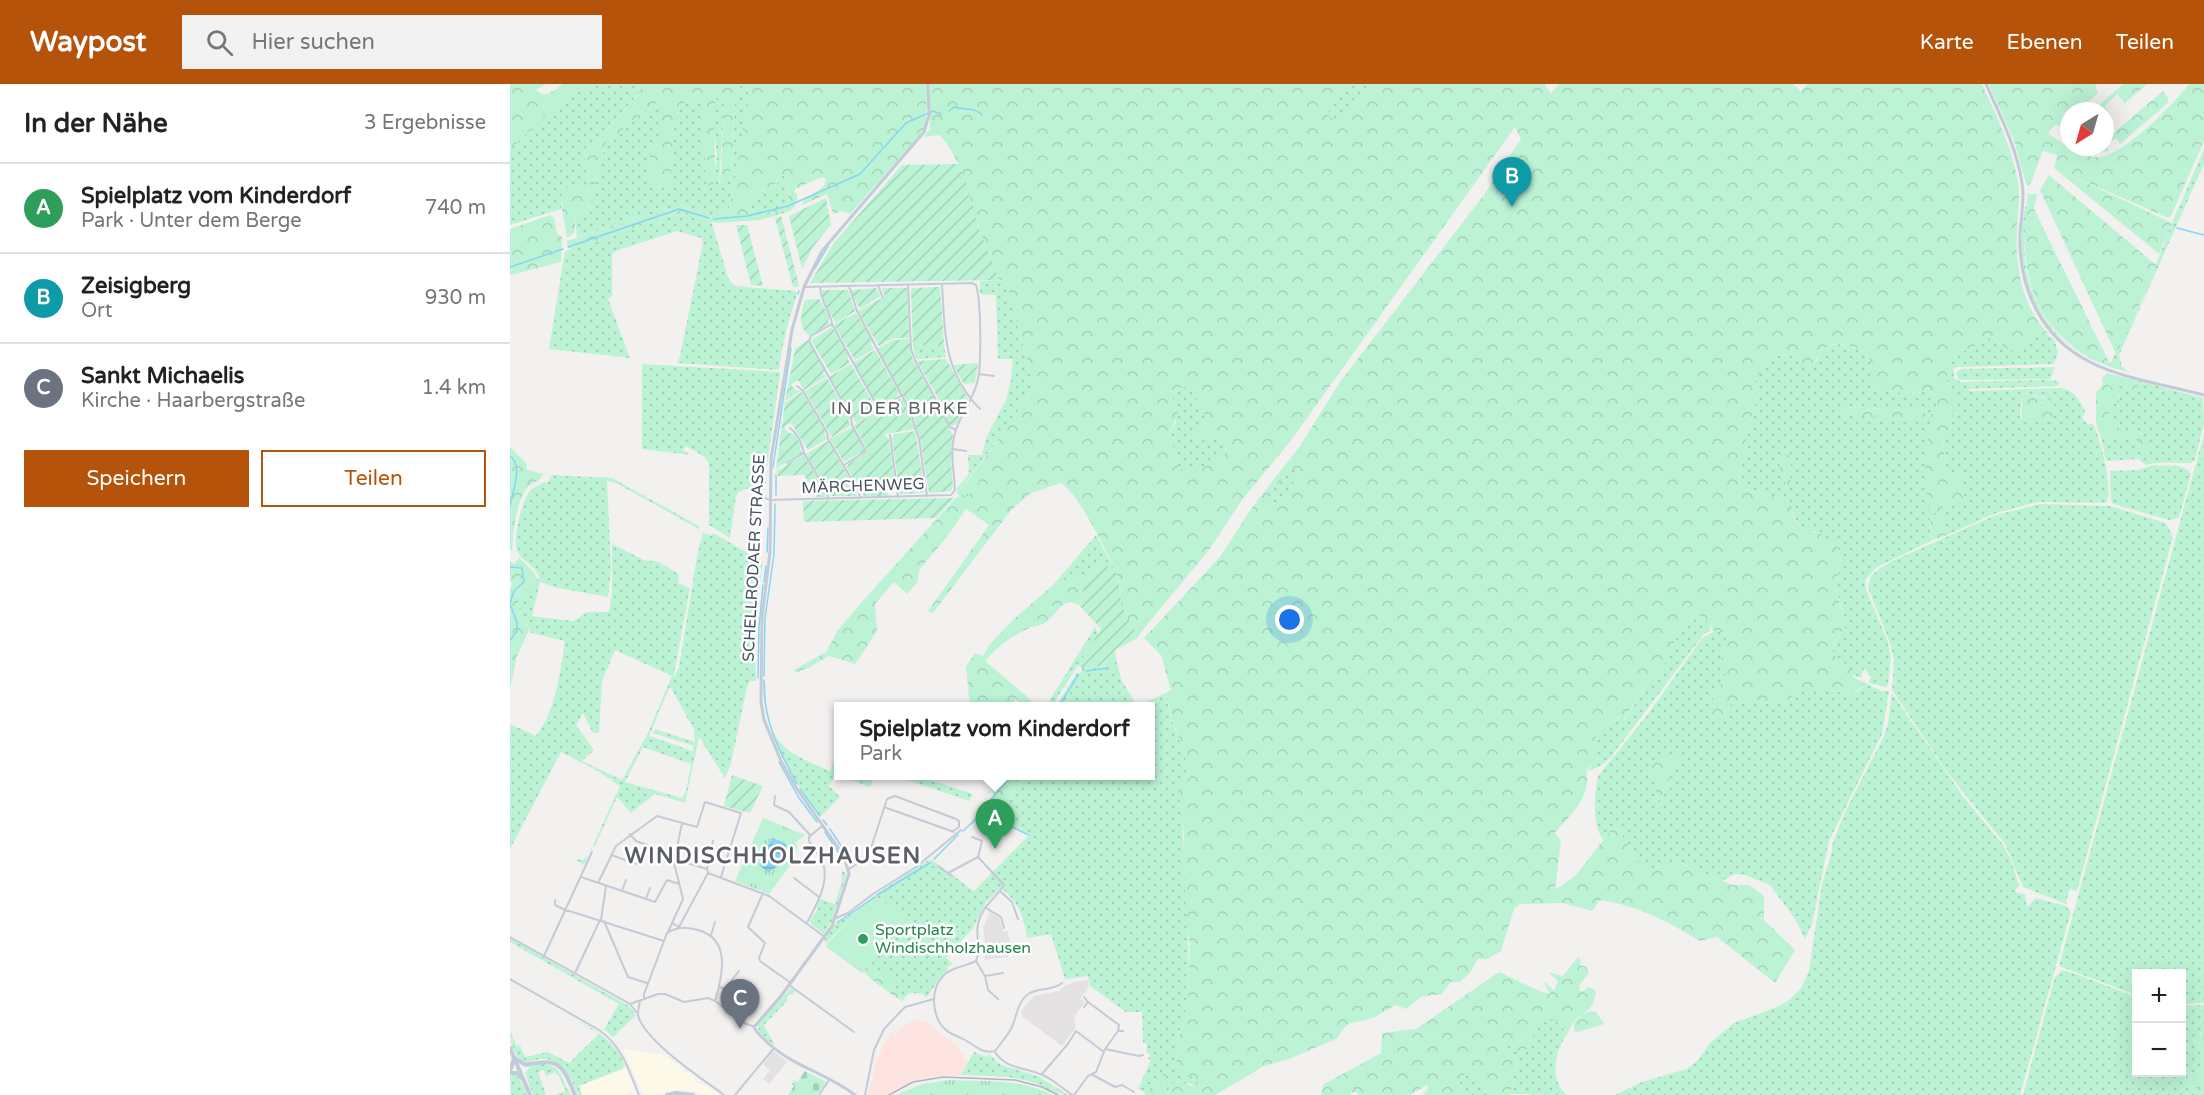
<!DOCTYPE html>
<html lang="de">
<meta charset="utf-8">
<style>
:root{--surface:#fff;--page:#f2f2f2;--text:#222;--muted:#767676;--line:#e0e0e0;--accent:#b45309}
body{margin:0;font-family:"Varela Round",sans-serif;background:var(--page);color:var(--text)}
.controls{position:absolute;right:18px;bottom:18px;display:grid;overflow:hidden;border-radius:0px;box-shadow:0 6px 24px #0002}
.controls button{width:54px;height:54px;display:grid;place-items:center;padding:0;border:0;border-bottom:2px solid var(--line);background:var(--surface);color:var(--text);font:30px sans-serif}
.compass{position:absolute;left:1550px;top:18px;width:54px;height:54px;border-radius:50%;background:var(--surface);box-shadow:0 6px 24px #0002;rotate:217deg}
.you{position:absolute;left:780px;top:536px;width:21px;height:21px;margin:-15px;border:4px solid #fff;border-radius:50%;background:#1a73e8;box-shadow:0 0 0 9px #1a73e833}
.badge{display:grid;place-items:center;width:39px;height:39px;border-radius:50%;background:var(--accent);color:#fff;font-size:20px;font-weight:700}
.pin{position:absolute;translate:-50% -50px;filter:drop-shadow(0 2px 3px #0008)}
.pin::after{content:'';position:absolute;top:32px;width:21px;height:18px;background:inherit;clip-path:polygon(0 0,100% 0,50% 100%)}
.popup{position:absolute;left:324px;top:618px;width:321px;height:78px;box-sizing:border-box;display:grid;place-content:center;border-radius:0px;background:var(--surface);filter:drop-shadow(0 2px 4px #0005);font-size:20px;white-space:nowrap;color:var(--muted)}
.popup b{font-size:22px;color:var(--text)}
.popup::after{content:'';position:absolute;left:50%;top:100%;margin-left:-12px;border:12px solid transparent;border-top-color:var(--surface)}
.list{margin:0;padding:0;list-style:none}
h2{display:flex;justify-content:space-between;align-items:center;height:78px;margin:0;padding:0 24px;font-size:26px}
h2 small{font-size:20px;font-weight:400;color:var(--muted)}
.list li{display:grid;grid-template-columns:39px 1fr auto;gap:18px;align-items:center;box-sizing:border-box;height:90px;padding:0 24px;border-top:2px solid var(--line)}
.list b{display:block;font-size:22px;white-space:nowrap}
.list p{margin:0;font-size:20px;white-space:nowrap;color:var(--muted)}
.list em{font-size:20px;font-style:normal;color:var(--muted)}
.actions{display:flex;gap:12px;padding:18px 24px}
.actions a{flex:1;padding:14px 0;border:2px solid var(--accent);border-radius:0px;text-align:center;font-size:21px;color:var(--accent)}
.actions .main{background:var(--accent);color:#fff}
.icon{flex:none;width:33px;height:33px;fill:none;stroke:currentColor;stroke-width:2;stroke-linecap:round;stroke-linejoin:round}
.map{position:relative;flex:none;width:1694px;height:1011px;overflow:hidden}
header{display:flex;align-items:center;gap:36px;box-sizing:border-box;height:84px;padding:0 30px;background:var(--accent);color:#fff}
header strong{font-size:28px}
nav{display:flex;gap:33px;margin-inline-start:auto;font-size:21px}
.search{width:420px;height:54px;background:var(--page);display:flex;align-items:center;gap:15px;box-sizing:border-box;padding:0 21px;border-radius:0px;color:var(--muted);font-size:22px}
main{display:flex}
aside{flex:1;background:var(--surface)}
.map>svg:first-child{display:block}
</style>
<header>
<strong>Waypost</strong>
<div class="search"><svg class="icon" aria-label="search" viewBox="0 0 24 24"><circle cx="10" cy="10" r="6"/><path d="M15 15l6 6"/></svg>Hier suchen</div>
<nav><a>Karte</a><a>Ebenen</a><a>Teilen</a></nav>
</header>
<main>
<aside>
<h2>In der Nähe<small>3 Ergebnisse</small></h2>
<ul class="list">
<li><span class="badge" style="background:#2e9e5b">A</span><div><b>Spielplatz vom Kinderdorf</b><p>Park · Unter dem Berge</p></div><em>740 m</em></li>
<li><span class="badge" style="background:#0f9aa8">B</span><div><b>Zeisigberg</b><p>Ort</p></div><em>930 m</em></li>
<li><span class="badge" style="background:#6b7280">C</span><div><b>Sankt Michaelis</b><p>Kirche · Haarbergstraße</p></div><em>1.4 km</em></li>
</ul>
<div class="actions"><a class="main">Speichern</a><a>Teilen</a></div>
</aside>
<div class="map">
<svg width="1694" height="1011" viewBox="0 0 1694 1011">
<defs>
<pattern id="grass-dots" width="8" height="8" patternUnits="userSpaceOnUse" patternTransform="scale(1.5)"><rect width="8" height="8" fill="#bcf3d5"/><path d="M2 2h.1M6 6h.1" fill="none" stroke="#a3d2b9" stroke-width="1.8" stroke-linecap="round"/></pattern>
<pattern id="forest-crowns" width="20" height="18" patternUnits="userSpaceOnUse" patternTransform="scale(1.5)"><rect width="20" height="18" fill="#bcf3d5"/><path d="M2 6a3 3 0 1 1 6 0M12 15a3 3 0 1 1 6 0" fill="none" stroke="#a3d2b9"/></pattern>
<pattern id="cemetery-stones" width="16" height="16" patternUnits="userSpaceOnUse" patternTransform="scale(1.5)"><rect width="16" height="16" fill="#bcf3d5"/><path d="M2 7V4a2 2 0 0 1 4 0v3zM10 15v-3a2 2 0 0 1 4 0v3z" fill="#a3d2b9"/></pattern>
<pattern id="park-tufts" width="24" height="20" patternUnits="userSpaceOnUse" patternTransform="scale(1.5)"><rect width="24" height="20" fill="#bcf3d5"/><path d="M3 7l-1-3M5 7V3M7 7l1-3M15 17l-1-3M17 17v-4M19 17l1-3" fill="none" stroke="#a3d2b9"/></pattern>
<pattern id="garden-furrows" width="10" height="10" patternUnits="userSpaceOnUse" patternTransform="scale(1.5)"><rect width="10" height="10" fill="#bcf3d5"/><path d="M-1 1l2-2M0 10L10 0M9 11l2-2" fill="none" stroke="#a3d2b9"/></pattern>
<pattern id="water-rules" width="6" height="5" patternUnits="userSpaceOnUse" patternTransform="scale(1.5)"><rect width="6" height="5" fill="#86d5f3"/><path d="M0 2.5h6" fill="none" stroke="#6fafc8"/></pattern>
</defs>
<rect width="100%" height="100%" fill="#f3f0f0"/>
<!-- commercial -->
<path fill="#fdf9e9" d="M113 965 153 971 173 984 174 988H180V991L185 992V998L200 1003 199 1005 211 1011H194L183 1007 167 1006 144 1011H133Z
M115 982 126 1011 122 1009 117 1011H72L68 1003 112 985Z"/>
<!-- education -->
<path fill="#e4e1e2" d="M480 828 490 835 493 847H498L501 869 498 873 474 876 476 863 473 844Z
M578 896 579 902 570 915 575 918 564 933 566 943 552 962 513 933 511 927 524 912 549 907 555 902 564 898Z
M263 967 277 978 259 1000 253 995 260 986 253 980Z"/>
<!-- medical -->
<path fill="#fde4e0" d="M406 936 416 938 446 961 458 978 452 988 449 991 425 992 404 996 376 1011H358L367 976 375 958 382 949 385 951 396 940Z"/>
<!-- grass -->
<path fill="url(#grass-dots)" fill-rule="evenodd" d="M81 0H132L129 9 87 57 74 68C74 81 83 97 77 109L74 110 72 100 62 107 52 109 51 125 0 141V65L65 4 77 5Z
M229 0H240L224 102 219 124 200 133 195 129 172 121 152 129 118 135 93 145 67 153 65 133 80 122 95 60 152 14 151 55 144 96 148 102 153 103 161 100 164 36 176 16 193 15 196 96C199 93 203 88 205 84 212 66 193 23 211 9L215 14 209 99C229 89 223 48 224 28 224 18 227 9 229 0Z
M835 0H862L834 35 828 40 817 30Z
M1694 65V80L1609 271 1612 283 1619 288C1537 269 1498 206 1515 123L1517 121C1516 139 1513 158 1515 176 1518 211 1538 250 1570 268 1579 273 1590 276 1600 280L1629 224 1662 139Z
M273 91 276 93 279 127 268 131V126H262L244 133C239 125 242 112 248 106L255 107 258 113 267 99 269 92Z
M164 130 201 137 219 196 225 202 286 207 287 210C279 235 272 260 269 286L167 279 170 272 193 158 192 154 167 147 106 167 102 171V212L98 215 120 274 39 265 55 167Z
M496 196 524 303 497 344 447 409V404L459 390 458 371H472L477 352 496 316 501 296 503 275H488L486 211 470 210V197Z
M1528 246 1544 255 1548 268 1544 280 1448 283 1444 284V294L1451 298 1537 296 1548 297 1549 300 1548 302 1458 305 1461 307 1548 304C1563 304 1567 314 1575 326V329L1572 333 1577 340H1583C1590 351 1604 407 1596 419L1528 418 1486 429 1437 451 1434 442 1435 434 1433 431 1423 432 1419 437 1423 456 1367 483 1355 496 1356 505 1378 558 1381 574 1378 601 1376 603 1358 599 1361 593 1354 584 1351 594 1341 590 1339 584 1323 570V562L1336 541 1326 504 1331 474 1306 448 1294 446 1286 437 1282 427 1254 409 1234 405 1229 399 1237 352 1246 317 1245 297 1255 281 1266 272 1280 269 1284 274 1307 277C1309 272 1311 267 1315 264 1328 255 1352 263 1360 275 1362 278 1362 282 1362 285L1402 310 1418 307 1426 312 1427 327 1421 330 1418 364 1431 422 1441 418 1456 417 1451 403 1435 390 1433 350 1443 334 1437 297 1438 283 1446 271 1482 253 1490 260 1514 261ZM1512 309 1535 313 1534 319 1528 318 1527 321 1544 320 1530 335 1519 338 1510 334ZM1334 323 1415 327 1416 328 1406 336 1356 332Z
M434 261 436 273 408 275 406 274 403 262Z
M132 280 269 288 270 290 257 381 253 384V393L256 398 252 407 248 400 229 408 226 412 220 454 199 441V380L195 373 176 362 173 366 180 371 132 365Z
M1544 283 1541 295 1451 296 1448 295 1446 289 1451 285Z
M1624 296 1693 314 1694 339 1685 376 1681 379C1667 379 1649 377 1636 381L1628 375 1596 377 1591 353 1607 352 1617 356 1625 354 1630 358 1633 349 1605 344 1599 338 1600 323 1603 317 1609 318V311L1599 302V299L1628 302Z
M674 302 685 310 695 333 692 344 682 348 688 358 706 349 711 352 717 368C700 380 690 394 668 384L667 370 660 357 659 351 666 338 662 311Z
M1694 350V919L1672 920V890H1626V911L1549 882Z
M1644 381C1658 384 1672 377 1681 390L1669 434 1659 436 1603 420 1601 417 1600 387 1628 386Z
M779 386H786L788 393 769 418 753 423 750 421Z
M42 391 102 394 189 442V445L106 399 97 397 101 486 98 513 48 504 30 498 22 532 64 537 77 528H99L102 509V460L134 476 149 478 169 490 168 499 180 504 163 595 169 583 187 472 193 448 201 452 202 450H205L253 478 244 540 246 597H240L237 603 221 679 215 694 189 653 175 719 145 710 121 729 107 713 85 762H83L74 781 65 775 73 776 78 772 110 702 88 687 51 668 0 765V640L26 652C46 627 50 588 55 557L21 549 7 520 27 495H30C25 479 12 479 7 467 2 456 12 417 19 408 23 403 29 402 34 398L37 399ZM105 566 162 592 137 651 112 696 72 677 84 666 66 641 73 629 83 649H89L92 597ZM160 602 184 646 185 658 145 645 143 649 184 662 183 667 139 652ZM133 663 181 680 176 707 172 714 115 698Z
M1530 420 1600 422 1656 439 1663 453 1567 807 1560 805 1556 818 1559 820H1556L1513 803 1495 760 1437 688 1382 606 1384 575 1380 559 1358 504 1361 492 1369 485 1382 477 1486 431Z
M586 451 606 489H603L593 479 576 496 565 492 543 501Z
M1186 527 1199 539 1201 546 1194 550 1101 673 1092 681 1076 688 1084 678C1082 652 1086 645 1110 633L1114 636 1142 594 1156 578 1165 556Z
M585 543 588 550 542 622H536Z
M1204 548H1212L1217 552 1210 578 1220 582 1197 627 1218 623 1225 617H1247L1274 620 1291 604H1310L1340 610 1350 606 1355 599 1371 607H1379L1372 650 1319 757 1302 840 1295 855 1285 835 1260 801 1235 791 1224 790 1212 797 1169 778 1143 785 1128 777 1105 741 1093 756C1082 740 1084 711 1088 692L1138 630 1188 560 1195 552ZM1149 673 1158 677 1172 673 1159 695 1151 716 1145 717 1143 715 1147 711 1149 696 1144 698C1140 688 1142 681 1149 673Z
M607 580 612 597 627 622 656 609C659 637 672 657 678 683 681 698 671 712 672 727 674 789 681 852 678 914 677 932 667 949 667 967 666 974 668 979 667 985L684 991 689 1002 688 1005 679 999 662 1011H659L656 1003V983L651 999 634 1007 628 1005 641 976 638 975 640 970 637 969V960L633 959 632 928H616L580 902 578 892 555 895 541 850 517 854C515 834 507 816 491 804L477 817 463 844 436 874 443 880 437 883 438 886 430 893 418 912 414 913V911C404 908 397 907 392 918 391 907 378 898 369 889L364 890 358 881 403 837 369 815 349 826 314 861 316 858 314 856 327 837 335 834 368 809 417 777 422 776 464 807 520 750 472 728 473 724 484 728 497 719 516 692H641V622H546L567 589H571L572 584Z
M254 596C257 604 255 615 256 624 262 666 287 672 320 687L329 661V692H364L360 703 326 690 319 702 330 713 310 733C280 693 253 647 254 596Z
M1382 609 1452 711 1493 761 1501 776 1509 801 1505 806 1507 809 1515 810 1517 823 1526 814 1556 822 1561 828 1510 1011H1105L1132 998 1177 985 1188 976 1200 959 1224 939 1270 922 1280 915 1291 904 1299 887 1312 800 1322 767V761L1334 730 1374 652 1378 639Z
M386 692H408L463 710 459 717Z
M332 787 336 789 335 796 322 837 314 850 301 840 300 837 308 825 306 823 310 815 325 820 332 797Z
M0 854 119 922 126 931 103 953 94 945 109 920 0 858Z
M1552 886 1566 890 1626 913V988H1672V922L1694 921V948L1690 949 1692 955 1682 954 1688 962 1693 979 1685 988H1680L1675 999 1687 1004 1694 1005V1011H1513L1545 893Z
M281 904 285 907 282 911 280 910 276 914 278 916 254 941 265 962C258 957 246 949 248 939Z
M59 932C83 945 105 955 115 982L112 985 69 1002 72 1011H68C62 996 53 974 33 975 26 975 20 978 14 980 4 973 0 958 0 947L7 962 10 961 15 973 38 968 59 979 89 950Z
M1044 936 1058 949C1044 967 1039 996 1057 1011L1000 1010 1003 1000 1001 990 1008 981 995 960 998 955 1013 972 1030 939Z
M464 968 477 973 479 970 491 981 528 992 558 1011C545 1011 531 1000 518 997 496 991 473 992 451 991Z
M28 980C54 979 50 995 61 1011H46L55 1007 50 994 45 988 36 992 34 986 28 988 36 1011H23L15 989 20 983Z
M959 984 979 1011H952L949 997Z
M5 990 9 993 17 1011H1L0 992Z"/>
<!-- forest -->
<path fill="url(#forest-crowns)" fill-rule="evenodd" d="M0 0H36L26 6 34 11 47 5 52 0H81L77 5 65 4 0 65Z
M132 0H229C227 9 224 18 224 28 222 51 230 84 210 100L215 14 211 9 208 11 204 22 205 83 203 102 199 103 196 96 192 15 176 16 164 36 161 100 153 103 148 102 144 96H138L141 60 151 55V15L95 60 80 122 65 133V148L57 154C55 136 48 121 54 102L60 103 62 106 70 98 72 100 74 109H78C83 96 74 81 74 68L87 57 129 10Z
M240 0H417L416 42 403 59 340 130 332 127 323 130 317 110 292 121 293 117 314 102 316 95 312 93 285 105 284 108 287 110C288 117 286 124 279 127L276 93 273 91 269 92 264 103 265 112 258 113 255 107 248 106C242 112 239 125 244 133L262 126H268V131L250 136 207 139 164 130 63 165 58 164 57 157 93 145 118 135 152 129 172 121 195 129 200 133 219 124 224 102Z
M420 0H835L817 30 828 39 834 35 862 0H1036L1035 2 1041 9 1049 0H1283L1291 7 1297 0H1472C1486 31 1503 65 1508 99 1511 115 1507 132 1507 149 1505 186 1513 223 1539 251L1528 246 1514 261 1509 270 1505 271 1503 267H1500L1482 253 1446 271 1438 283 1437 297 1445 310 1443 334 1433 350 1435 390H1455L1451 403 1456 418H1441L1432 422 1431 428 1420 430C1412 398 1416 362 1421 330L1427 327 1426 312 1418 307C1398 311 1373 311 1359 295 1360 292 1362 289 1362 285 1363 267 1336 257 1321 261 1311 264 1309 275 1301 281L1290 279 1280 269 1266 272 1255 281 1245 297 1246 317 1237 352 1229 399 1234 405 1254 409 1282 421C1280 453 1313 443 1326 460 1337 474 1325 491 1327 505 1328 517 1333 530 1336 541L1323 561V570L1340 584 1343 593 1355 599 1350 605 1340 610 1310 604H1291L1274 620C1256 620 1233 611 1218 623L1219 628 1214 635 1201 634 1197 627 1220 582 1210 579 1217 552 1212 548H1204L1199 539 1186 527 1165 556 1156 578 1142 594 1113 636 1109 633C1086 645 1082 652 1084 678L1076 686C1082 713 1061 730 1045 749L1051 757 1045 806 1066 791 1105 741 1128 777 1143 785 1169 778 1222 801H1239L1254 812V836L1285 866 1265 899 1207 853 1190 857C1156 837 1130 822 1090 816L1082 827 1053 819 1010 820 1004 825 991 867 978 875H968L961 887 950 898H941L932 910 911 913 896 925 886 921C878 925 869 932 859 935 842 941 838 934 828 954L779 975 754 982 705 1011H662L660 1000 668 996 688 1005 689 1002 684 992 676 993 667 985 666 967 678 914 680 860 677 842 674 787V751L668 702 679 694C676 664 660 638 656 609L661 606 651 571 634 554 710 473 743 422 790 362 830 298 973 112 1011 55 1005 43 782 355 732 416 699 466 631 548 628 554C623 544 613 532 611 521 610 513 611 506 609 498 603 478 568 408 551 399L521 409 502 425 423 529 418 527 479 441 456 425 436 454 409 486 408 498 397 510 384 498 365 520 367 547 345 580 319 572 300 583 285 589 284 586 316 568 328 546 350 520 444 416 448 412 451 414 469 398 461 392 497 344 524 303 496 196H489C482 179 474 162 469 144 458 112 453 77 430 51L414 53 420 45ZM674 302 685 311 695 333 692 344 682 348 688 359 706 349 711 352 717 368C700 379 689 393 668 384L667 370 660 357 659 351 668 329 662 311ZM786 386 788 393 769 418 754 423 750 421 779 387Z
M1479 0H1585L1588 9 1567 27H1559V40L1553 45 1546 40 1538 49C1551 59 1572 74 1589 73 1613 72 1664 20 1679 0H1694V57L1661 132 1658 134 1558 90 1662 139 1649 170 1544 84 1547 71 1533 67 1521 99 1518 102 1516 100 1504 57Z
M1613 0H1637L1615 19 1607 10 1595 22 1601 32 1595 37V27H1583Z
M1653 7 1658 14V19L1610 60 1606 54 1596 61 1599 67 1589 69 1580 68 1586 63H1595V56Z
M1539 91 1646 181 1620 244 1606 270 1530 106Z
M1518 110H1527L1524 125 1600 280C1585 278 1570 269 1559 259 1512 221 1511 165 1518 110Z
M40 131 44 134 47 150 52 153 51 178 0 191V145Z
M1597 289 1624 296 1628 302 1625 306 1599 299V302C1607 305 1609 310 1609 319L1603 317 1600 323 1599 338C1617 355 1635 336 1639 366L1636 370 1630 367V358L1625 354 1617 356 1607 352 1591 353 1586 340V309L1593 300 1592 294Z
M1512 309 1539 315V318H1528L1527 321 1544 320 1546 325 1541 335 1519 338 1512 337Z
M1334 323 1415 327 1416 335 1406 336 1332 331 1330 324Z
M0 363 17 380 16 385 33 390C30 398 25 397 19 402 6 415 3 449 2 467L0 466Z
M1278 370 1281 372 1280 401 1278 402 1275 399 1269 381Z
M1433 430 1435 434 1434 442 1437 451 1423 456 1419 433Z
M9 474 24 488 27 495 7 520 19 546 7 572 0 605V505L3 500 0 498V477L4 480Z
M565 492 576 496 569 504 577 511 569 521C551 511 548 531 535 539 530 542 523 542 517 545 500 553 487 563 475 577L528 622H514L506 615 500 622H460L456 583 465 569 473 572 480 560 505 534 543 501Z
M1165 670H1169L1172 673 1159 695 1151 716 1145 717 1143 715 1147 711 1145 705 1149 696 1144 698 1138 693 1144 679 1149 672 1158 674V677H1160Z
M470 692H516L493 724 484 728 473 724 484 710 477 694H470Z
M330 868 358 881 365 887 364 890 375 889 382 894V902L390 907 391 917 362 896 356 889 351 888 326 870Z
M1068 873 1071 877 1070 881 1076 883 1079 889 1069 901 1070 907H1074L1078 903 1084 905 1086 908C1085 912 1084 919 1081 923 1070 936 1066 929 1058 949L1044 936 1030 939 1013 972 998 956 995 960 1008 981 1001 990 1003 1000 1000 1010 1001 1011H979L959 984 949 997 952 1011H912L918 1005 917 1001 900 1011H850L845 1008 841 1009V1011H811L814 1000 871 969 872 949 906 945 989 888C999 892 1033 910 1040 910L1034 899 1035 898 1044 907 1048 897 1038 888 1053 892Z
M1080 927 1086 928 1094 940 1065 949C1060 937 1071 932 1080 927Z
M1691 947 1694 948V1005L1687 1004 1675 999 1673 995 1676 989 1685 988 1693 980 1688 962 1682 951 1684 950 1692 955Z
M656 980V1003L659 1011H635L634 1007 651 999Z"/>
<!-- cemetery -->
<path fill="url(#cemetery-stones)" d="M295 987 316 998 307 1011H278L284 1002 282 1000 284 996 287 998Z"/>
<!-- park -->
<path fill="url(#park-tufts)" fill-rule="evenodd" d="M461 392 469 398 456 414H451L447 409Z
M253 734 295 751 286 758 288 765 281 774 284 776 259 810 225 797ZM262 754 274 758C276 770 272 780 262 786L249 781Z
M439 996C472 998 512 994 542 1011H386L412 1000Z"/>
<!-- garden -->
<path fill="url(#garden-furrows)" d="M448 80 456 99 469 145 489 196 300 199 323 160 392 81Z
M316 114 321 141 303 163 292 185 279 132Z
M271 132 289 201 288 203H283L265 134Z
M226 141H237L253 202 241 201Z
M430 203 434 261 403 262 401 206 402 204Z
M366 204 371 212 350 225 342 211 341 206Z
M372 204H397L399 254H383L369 262 348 227 372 214H375Z
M312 206H338L345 227 326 239 312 216Z
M309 215 320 234 318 236 319 240 300 252C287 243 291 229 295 216Z
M346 229 363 258 361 260 364 265 345 276 324 241Z
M322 243 339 272 337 273 340 279 321 290 301 256Z
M399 255 402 274 425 316 402 327 367 265 383 256Z
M298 256 315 286 313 287 316 293 294 306 288 296 281 301 286 306 291 307 275 317 285 265Z
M365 266 389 309 387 313 370 322 367 320 343 279Z
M436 275 458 315 447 339 443 342 439 340 427 312 407 277Z
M468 279 465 299 454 300 443 281Z
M341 280 367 326 346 339 319 293Z
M317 294 340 334 338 336 341 341 322 353 295 307Z
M292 308 316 348 314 350 317 355 298 366 281 339 274 343 278 348 285 351 292 362 290 364 292 369 266 385 275 319Z
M389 315 393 316 406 345 374 350 379 356 385 400 374 402 379 412H354L337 384 338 380 358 367 344 341Z
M427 319 443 352 441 379 443 403 441 407 419 409 411 358 403 329Z
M342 343 354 364V367L334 378 320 355Z
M405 347 415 406 414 409 390 410 382 355 385 350Z
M318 357 347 408 346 412H321L296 370Z
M294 371 315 408V413H307L294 391 268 392 266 387Z
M444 414 426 434 294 438 293 417Z
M593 478 603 489H606L610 504 611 521 628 554 605 566 607 580 572 584 568 581 591 545 569 521 577 511 569 504Z
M222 691 253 702 240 729 214 722Z"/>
<!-- pitch -->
<path fill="#bcf3d5" d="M366 814 403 836 352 889 315 862 349 826Z"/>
<!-- water -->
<path fill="url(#water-rules)" d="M262 754 274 758 277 763 267 783 258 788 249 781Z"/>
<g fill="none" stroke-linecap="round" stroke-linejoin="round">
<!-- stream -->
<path stroke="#86d5f3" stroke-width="1.5" d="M439 27 444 23C454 26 465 23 472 31
M204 135 237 132 278 122 350 90 396 39 423 27 431 30
M1667 144 1694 151
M58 163 169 125 199 134
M0 183 53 165
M305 184 318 162
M288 210 289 207
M0 372C14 382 2 408 0 422
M263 383 281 264
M266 411V391
M257 468 258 444
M0 483 12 484 14 498 4 507 0 519
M254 498 256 482
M0 556 7 547V538L0 520
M576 587 598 584
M254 592 255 534 264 470 265 420
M248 594 249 543 253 501
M254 596C253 636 268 665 287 700
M549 622 568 591
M269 678 289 714 307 738
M290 705 310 732
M473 725 501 692
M313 736 317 741
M320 745 333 765 340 779
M453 747 466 735 477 731 519 751
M315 748 334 777
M424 775 448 751
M367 811 420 779
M328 838 365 813"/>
<!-- minor -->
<path stroke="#c3cbd6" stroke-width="2" d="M432 200C435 248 433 288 470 325
M368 201 373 214
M398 201 401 265 405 276 440 343 446 346
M339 202 347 227 401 329 409 355 417 412
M310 203C311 220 320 226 322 240L367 322 369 324H371L392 311
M322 240 301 252 299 257 341 333 342 341 356 367 334 381
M469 290 484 292
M287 302 293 307 317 348 318 355 349 408 350 414
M280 344C288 350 292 358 294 369L317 408 318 414
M380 351 388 413
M443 365 456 367
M277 379 294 369
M245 410 260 416 441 411 445 406C444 386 439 366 446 346 451 329 463 315 467 299 472 283 471 216 466 201L462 199 294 203
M265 712 264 721 279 728 300 751
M374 723 444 748
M120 750 126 757 137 761
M462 753 472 757 468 773 494 801C486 814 471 823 468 840 465 853 472 864 466 877 454 883 441 883 432 893 420 907 422 933 435 945 441 951 448 952 455 956 466 962 472 970 485 967 491 959 498 951 502 943 507 931 508 916 520 909 531 903 543 907 552 899
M101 771 127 780
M428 782 442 792
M197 785 203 757
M339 785 352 777 360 767 377 715 385 712 446 735 449 737V743L443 747
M198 789 259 812 315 853
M438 789 468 773
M71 793 145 818 157 796 169 800
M284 794 309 813
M88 799 106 762 147 732 187 743 195 718 231 729 211 793
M112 807 116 796
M490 807 502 818 508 835
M253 809 238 843 255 859 249 874 250 877 281 899
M136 815 140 804
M45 816V821L53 825 154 857
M476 824 491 833 494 844
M326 834 338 829 363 810 406 783 451 746
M91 836 96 802
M94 837 118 893 137 899
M162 839 169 843 198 789 197 785 164 775
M297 839C305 823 318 802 314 783 312 774 304 765 299 757V753L312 742
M158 848 173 815 164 779 172 739
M201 851 205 838
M0 853 120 920 128 930
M34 872 82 768
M466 877 475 892 478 906 488 915
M65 889 90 836
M475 892 493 889
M0 895 89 946C112 962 119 986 129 1011
M279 901 344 948
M210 903 215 905 229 887
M574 913 578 918 609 941 608 947
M134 915V910L157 849C169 842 175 843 188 846 221 855 213 891 205 917
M130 917C129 921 128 927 128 931 134 957 193 995 214 1011
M120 920 148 910H155L174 918 198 914 205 917 236 940 243 942
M574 923 578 918
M595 965 629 972 633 971
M485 968C496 985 513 983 530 990 542 994 552 1004 562 1011
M532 990 557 961 566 947 594 968
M583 991 605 1003 612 1001 624 1008
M225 1011 264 964
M309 1011 319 996
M355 1011 364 966 374 945 395 923 424 915
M564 1011 578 992 586 988 595 965 608 947H613"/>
<!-- tertiary -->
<path stroke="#c3cbd6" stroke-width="3" d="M1476 0C1490 31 1507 65 1512 99 1515 115 1511 132 1510 149 1508 202 1530 253 1580 278 1610 294 1660 302 1694 311
M345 1011C318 990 285 983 259 960 254 955 247 950 244 943L271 912 322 842 339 790 334 772 287 705 271 677 254 636 251 618 252 533 260 468 261 375 282 246 294 203 312 167 414 48 419 31 418 0"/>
<!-- secondary -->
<path stroke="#c1ccda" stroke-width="4" d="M0 964 20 1011
M4 974 16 981C50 974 52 980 65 1011
M0 987 4 975
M0 989H7L12 994
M157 1011 166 1009 183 1011"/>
<!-- tram -->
<path stroke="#b2b5bb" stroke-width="1.5" d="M379 1011 403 998 433 993 505 996 532 1003 548 1011"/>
</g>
<!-- markers -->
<circle fill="#2e9e5b" stroke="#fff" stroke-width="2" cx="353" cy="855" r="6"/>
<g text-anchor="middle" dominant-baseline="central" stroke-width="5" stroke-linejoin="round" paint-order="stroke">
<!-- street labels -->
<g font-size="16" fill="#46525f" stroke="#fff">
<text transform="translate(353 402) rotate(-2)">MÄRCHENWEG</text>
<text transform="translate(244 474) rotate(-87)">SCHELLRODAER STRASSE</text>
</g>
<!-- leisure labels -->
<g font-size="16" fill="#27864d" stroke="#fff" text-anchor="start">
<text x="365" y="846">Sportplatz<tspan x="365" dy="18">Windischholzhausen</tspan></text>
</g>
<!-- neighbourhood labels -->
<g font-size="18" letter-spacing="1.5" fill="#5c6066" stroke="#fff">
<text x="390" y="324">IN DER BIRKE</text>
</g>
<!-- district labels -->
<g font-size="22" font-weight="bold" letter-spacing="1.5" fill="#5c6066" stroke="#fff">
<text x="263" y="772">WINDISCHHOLZHAUSEN</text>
</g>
</g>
</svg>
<div class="controls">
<button>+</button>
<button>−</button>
</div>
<svg class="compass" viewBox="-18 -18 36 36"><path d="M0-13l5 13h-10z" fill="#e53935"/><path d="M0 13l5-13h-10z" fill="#767676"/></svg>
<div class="you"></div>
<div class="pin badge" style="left:485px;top:765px;background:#2e9e5b">A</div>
<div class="popup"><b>Spielplatz vom Kinderdorf</b>Park</div>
<div class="pin badge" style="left:1002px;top:123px;background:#0f9aa8">B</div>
<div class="pin badge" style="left:230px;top:945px;background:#6b7280">C</div>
</div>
</main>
